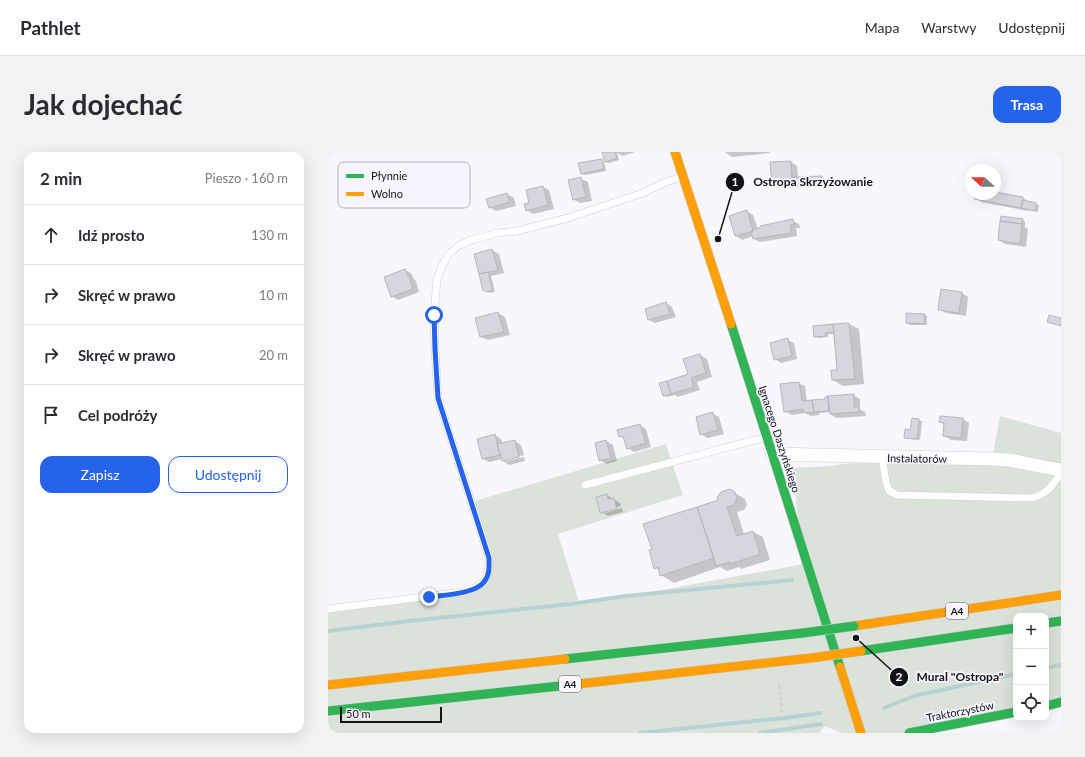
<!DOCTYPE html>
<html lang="pl">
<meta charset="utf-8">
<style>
:root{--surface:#fff;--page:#f2f2f3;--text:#2b2b33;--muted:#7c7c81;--line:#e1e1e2;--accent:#2563eb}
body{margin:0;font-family:Lato,sans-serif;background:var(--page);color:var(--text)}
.controls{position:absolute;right:12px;bottom:12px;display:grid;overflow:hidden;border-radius:8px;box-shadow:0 4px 16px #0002}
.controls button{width:36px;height:36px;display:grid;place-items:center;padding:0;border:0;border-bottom:1px solid var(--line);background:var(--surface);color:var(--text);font:20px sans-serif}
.compass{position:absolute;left:637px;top:12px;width:36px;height:36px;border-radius:50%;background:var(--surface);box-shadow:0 4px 16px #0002;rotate:291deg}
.scale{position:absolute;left:12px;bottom:10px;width:102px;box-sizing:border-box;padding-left:4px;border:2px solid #131217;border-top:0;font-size:11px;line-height:14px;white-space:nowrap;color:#131217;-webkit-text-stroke:3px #f8f5ff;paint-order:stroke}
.stop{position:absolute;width:12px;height:12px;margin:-9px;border:3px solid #2563eb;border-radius:50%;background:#fff}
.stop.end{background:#2563eb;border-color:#fff;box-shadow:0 1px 4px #0008}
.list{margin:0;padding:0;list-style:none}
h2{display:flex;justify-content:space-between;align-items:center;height:52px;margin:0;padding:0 16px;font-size:17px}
h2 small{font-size:13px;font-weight:400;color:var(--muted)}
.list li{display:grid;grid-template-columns:26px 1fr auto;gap:12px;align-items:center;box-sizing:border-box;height:60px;padding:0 16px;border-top:1px solid var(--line)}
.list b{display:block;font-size:15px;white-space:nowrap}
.list em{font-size:13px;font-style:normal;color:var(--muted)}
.actions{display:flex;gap:8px;padding:12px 16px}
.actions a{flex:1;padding:9px 0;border:1px solid var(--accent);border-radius:12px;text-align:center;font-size:14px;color:var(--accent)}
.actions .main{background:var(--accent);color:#fff}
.icon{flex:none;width:22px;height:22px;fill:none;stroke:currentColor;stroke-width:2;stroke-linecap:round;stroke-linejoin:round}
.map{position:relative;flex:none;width:733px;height:581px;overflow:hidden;border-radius:12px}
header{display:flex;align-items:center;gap:24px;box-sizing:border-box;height:56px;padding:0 20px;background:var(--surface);border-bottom:1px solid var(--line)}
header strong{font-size:19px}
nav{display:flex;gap:22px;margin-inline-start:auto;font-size:14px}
.intro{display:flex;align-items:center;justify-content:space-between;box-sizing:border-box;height:96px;padding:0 24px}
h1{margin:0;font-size:28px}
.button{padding:10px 18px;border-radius:12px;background:var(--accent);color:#fff;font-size:14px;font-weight:700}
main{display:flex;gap:24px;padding:0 24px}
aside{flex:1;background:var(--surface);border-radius:12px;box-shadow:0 4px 16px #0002}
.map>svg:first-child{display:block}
</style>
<header>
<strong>Pathlet</strong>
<nav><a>Mapa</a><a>Warstwy</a><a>Udostępnij</a></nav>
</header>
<div class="intro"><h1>Jak dojechać</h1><a class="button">Trasa</a></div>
<main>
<aside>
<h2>2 min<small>Pieszo · 160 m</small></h2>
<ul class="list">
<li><svg class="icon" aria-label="ahead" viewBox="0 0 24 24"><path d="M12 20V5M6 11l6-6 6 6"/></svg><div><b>Idź prosto</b></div><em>130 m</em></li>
<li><svg class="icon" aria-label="right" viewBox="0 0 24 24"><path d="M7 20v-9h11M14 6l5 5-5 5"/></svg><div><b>Skręć w prawo</b></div><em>10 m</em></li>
<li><svg class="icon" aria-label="right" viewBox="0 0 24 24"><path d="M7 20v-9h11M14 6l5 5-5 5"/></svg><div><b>Skręć w prawo</b></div><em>20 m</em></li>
<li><svg class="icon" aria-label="arrive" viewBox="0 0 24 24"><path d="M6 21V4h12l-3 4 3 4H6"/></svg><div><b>Cel podróży</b></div></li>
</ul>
<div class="actions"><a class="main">Zapisz</a><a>Udostępnij</a></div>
</aside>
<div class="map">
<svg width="733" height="581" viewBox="0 0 733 581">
<rect width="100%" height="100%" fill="#f9f7fd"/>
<!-- green -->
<path fill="#dbe2d9" d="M672 264 733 281V312L665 302Z
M338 292 355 343 230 382 252 453 476 412 472 387 465 316 501 314 594 302 663 310 733 324V552L718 561V464H688V560L581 581H514L497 574 491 581H0V458L149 436 160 423 157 395 147 349Z"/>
<!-- shadow -->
<path fill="#0003" d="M275 0H307L295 4 289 1 291 8 281 11 278 10Z
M397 0H441L442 1 404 5Z
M274 8 276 10 278 19 257 23 254 22Z
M463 10 469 14 470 26 494 25 500 29V34L451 36 445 33Z
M253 27 260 30 264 49 252 51 245 47Z
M215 35 221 38 226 57 205 62 199 58Z
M667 41 695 46 701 50 708 52 711 53 710 60 700 58V59L653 50 647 46 648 42H667Z
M179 42 186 46 188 54 168 59 161 55Z
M419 59 425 63 430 77 465 69 471 72 472 76H468L469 84 432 90 426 87 425 84 414 88 408 84 402 65Z
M695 68 697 70V75L700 77 698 95 677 92 671 88Z
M164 98 171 102 176 121 163 124 167 140 162 141 156 138 147 102Z
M77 118 83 121 86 127 88 129 91 140 70 148 64 144Z
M634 141 640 145 638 164 618 161 611 157Z
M338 151 344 155 348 165 327 171 321 168Z
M170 161 177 165 182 183 160 188 153 185Z
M596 163 599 164V173H582L579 171Z
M521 172 531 177 536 232 515 234 505 228 510 219 507 182H500V185L490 186 487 184Z
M459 188 466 191 469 207 453 211 447 207Z
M372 203 379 207 384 225 369 230 372 238 350 245 347 243 339 245 336 244 361 223Z
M470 231 477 234 479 250 498 248V246L525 243 532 247V257L537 260 538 264 509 266 502 262V260L491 261 492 263 483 264 477 261 464 263 457 259Z
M385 262 391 265 396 282 379 286 373 282Z
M584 267 594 269 592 288 580 287 577 285 583 279Z
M635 267 641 271 639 289 623 288 616 284 617 273 612 270Z
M312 273 318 277 323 295 306 300 300 296 297 287 292 284Z
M167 283 173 287 175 292 187 289 193 293 196 303 178 307V309L196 305 197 309 181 313 175 309 174 307 161 310 155 307Z
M278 289 285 293 289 309 279 312 272 308Z
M402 338 417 347 419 353 416 358 409 360 416 382 425 380 435 385 442 408 413 417 411 415 399 419 392 415 346 431 333 423 331 418 327 416Z
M279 343 292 351 293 354 277 359V361L294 356 295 360 280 364 273 360Z"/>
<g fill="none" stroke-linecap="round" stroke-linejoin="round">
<!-- stream -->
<path stroke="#b7d2d4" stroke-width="4" d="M0 479 81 469 243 452 298 444 464 428
M718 516 733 513
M556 556 586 544 688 522
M312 581 456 566 492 561
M432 581 493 572"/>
</g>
<!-- building -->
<path fill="#d8d5de" stroke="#b7b6bb" d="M274 0H287L289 6 277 10Z
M274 7 276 17 253 22 250 11Z
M463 9 464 32 444 33 442 10Z
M494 24V31L464 32V26L468 25Z
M253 25 258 45 245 48 240 28Z
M215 34 220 53 198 59 196 52 201 51 198 38Z
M667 40 695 45 693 56 646 47 647 42H667Z
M179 41 182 50 161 56 158 47Z
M695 48 708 51 707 59 693 56Z
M419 58 425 79 407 84 401 64Z
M673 64 695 67 694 72 672 69Z
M465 67 466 72 462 73 463 81 425 87 423 79H425V77L432 76V74Z
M672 69 694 72 692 92 670 88Z
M164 97 170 118 151 122 146 102Z
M77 117 80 124H81L85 137 63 145 56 125Z
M160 120 165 138 158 140 157 138 155 139 151 122Z
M613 137 634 140 631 161 610 158Z
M338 150 342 162 320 168 317 157Z
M170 160 176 180 152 185 147 166Z
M578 161 597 162 596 172 578 171Z
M721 163 733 166V174L719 170Z
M521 171 527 227 504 228 503 218H509L505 172Z
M505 172 506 180 497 181 498 184 486 185 485 174Z
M460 186 464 204 446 208 442 191Z
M372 202 378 221 363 226 366 235 343 242 339 229 360 222 355 207Z
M339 229 343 242 335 244 331 231Z
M471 230 474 249 484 248 486 260 476 261 475 257 456 260 452 232Z
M526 242V255H531V260L502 262 500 244Z
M500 244 501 259 486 260 484 248 497 247V245Z
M385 260 390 278 372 283 368 265Z
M612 264 635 266 633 286 615 284 616 271 611 270Z
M584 266 591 267 589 287 576 286 577 277 582 278Z
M312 272 318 291 299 297 295 284 291 285 289 278Z
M167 282 172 303 154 307 149 287Z
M187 288 191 305 174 309 169 292Z
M278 288 283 306 271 309 267 291Z
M402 337 407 340 409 346 406 353 399 355 409 384 425 379 432 402 403 412 402 410 388 414 369 355 390 348 389 345 393 340Z
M279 342 280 347 286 346 289 357 272 361 268 345Z
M369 355 386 406 332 424 330 415 326 417 321 398 324 397 315 372Z"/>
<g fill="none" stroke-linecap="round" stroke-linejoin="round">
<defs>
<path id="lane" d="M554 305 558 330 561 339 569 343 704 346C720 342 724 333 733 321
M257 333 438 285
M0 457 135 440C157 434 161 429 161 406L110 246 107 197 106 163 109 127 114 114 121 102 130 94 143 88 170 81 189 79 240 66 312 42 338 30 354 25"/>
<path id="street" d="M444 302 664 307 681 308 733 318"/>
<path id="fast" d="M403 172 512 515
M718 471 733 469
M533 499 688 476
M237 507 475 481
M718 554 733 550
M0 559 241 533
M581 581 688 560"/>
<path id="slow" d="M347 0 403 172
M526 474 733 443
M512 515 533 581
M0 533 237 507
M241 533 483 506"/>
</defs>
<!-- lane casing -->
<use href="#lane" stroke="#cecdd2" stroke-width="8"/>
<!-- street casing -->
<use href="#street" stroke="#cecdd2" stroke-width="14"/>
<!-- fast casing -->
<use href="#fast" stroke="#cecdd2" stroke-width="10"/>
<!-- slow casing -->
<use href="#slow" stroke="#cecdd2" stroke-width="10"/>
<!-- path -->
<path stroke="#d1d1d2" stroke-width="2.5" stroke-dasharray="4 2" stroke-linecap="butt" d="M451 533 454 560"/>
<!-- lane -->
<use href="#lane" stroke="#fefeff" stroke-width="7"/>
<!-- street -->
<use href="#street" stroke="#fefeff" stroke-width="13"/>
<!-- fast -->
<use href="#fast" stroke="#30b455" stroke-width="9"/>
<!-- slow -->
<use href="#slow" stroke="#ff9f0a" stroke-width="9"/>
<defs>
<path id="fast-bridge" d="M475 481 526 474"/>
<path id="slow-bridge" d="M483 506 533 499"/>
</defs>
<!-- fast-bridge casing -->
<use href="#fast-bridge" stroke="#cecdd2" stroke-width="10" stroke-linecap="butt"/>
<!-- slow-bridge casing -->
<use href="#slow-bridge" stroke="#cecdd2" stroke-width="10" stroke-linecap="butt"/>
<!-- fast-bridge -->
<use href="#fast-bridge" stroke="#30b455" stroke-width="9"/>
<!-- slow-bridge -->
<use href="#slow-bridge" stroke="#ff9f0a" stroke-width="9"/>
</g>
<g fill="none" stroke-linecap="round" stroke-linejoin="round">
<!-- route -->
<path stroke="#2563eb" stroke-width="5" d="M101 445C116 443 147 442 156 430 162 423 161 414 161 406L110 246 107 197 106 163"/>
</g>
<g text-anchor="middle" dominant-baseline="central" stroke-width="3.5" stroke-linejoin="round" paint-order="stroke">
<!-- shield labels -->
<g fill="#f8f5ff" stroke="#58565d" stroke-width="1">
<rect x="618" y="451" width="22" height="16" rx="3"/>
<rect x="231" y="524" width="22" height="16" rx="3"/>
</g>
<g font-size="10" font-weight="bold" fill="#131217">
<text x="629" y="459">A4</text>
<text x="242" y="532">A4</text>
</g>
<!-- street labels -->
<g font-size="11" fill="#131217" stroke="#f8f5ff">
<text transform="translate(452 287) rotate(72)">Ignacego Daszyńskiego</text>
<text transform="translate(589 306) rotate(1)">Instalatorów</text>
<text transform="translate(632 559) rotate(-11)">Traktorzystów</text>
</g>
</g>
<!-- legend -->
<rect x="10" y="10" width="132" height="46" rx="6" fill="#f8f5ff" stroke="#b3b1b9" stroke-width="1"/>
<rect x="18" y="22" width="18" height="4" fill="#30b455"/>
<rect x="18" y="40" width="18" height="4" fill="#ff9f0a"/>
<g font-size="11" fill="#131217">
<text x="43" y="28">Płynnie</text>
<text x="43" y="46">Wolno</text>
</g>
<!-- callouts -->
<path fill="none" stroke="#131217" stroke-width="1.5" d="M390 87L407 30M528 486L571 525"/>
<g fill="#131217" stroke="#f8f5ff" stroke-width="1.5">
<circle cx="390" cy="87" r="4"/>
<circle cx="528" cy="486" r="4"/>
<circle cx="407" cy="30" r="10"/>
<circle cx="571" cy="525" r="10"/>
</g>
<g font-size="12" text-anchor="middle" font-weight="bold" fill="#fff">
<text x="407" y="34">1</text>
<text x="571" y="529">2</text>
</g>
<g font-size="12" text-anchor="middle" font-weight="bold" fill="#131217" stroke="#f8f5ff" stroke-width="3.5" stroke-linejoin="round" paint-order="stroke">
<text x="485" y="34">Ostropa Skrzyżowanie</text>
<text x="632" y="529">Mural "Ostropa"</text>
</g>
</svg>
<div class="controls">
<button>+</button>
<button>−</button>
<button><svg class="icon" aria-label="locate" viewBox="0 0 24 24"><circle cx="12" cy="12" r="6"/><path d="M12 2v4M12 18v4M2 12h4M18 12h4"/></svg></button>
</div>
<svg class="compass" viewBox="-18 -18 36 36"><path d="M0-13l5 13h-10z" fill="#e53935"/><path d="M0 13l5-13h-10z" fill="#7c7c81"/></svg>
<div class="scale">50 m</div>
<div class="stop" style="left:106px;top:163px"></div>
<div class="stop end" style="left:101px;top:445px"></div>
</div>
</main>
